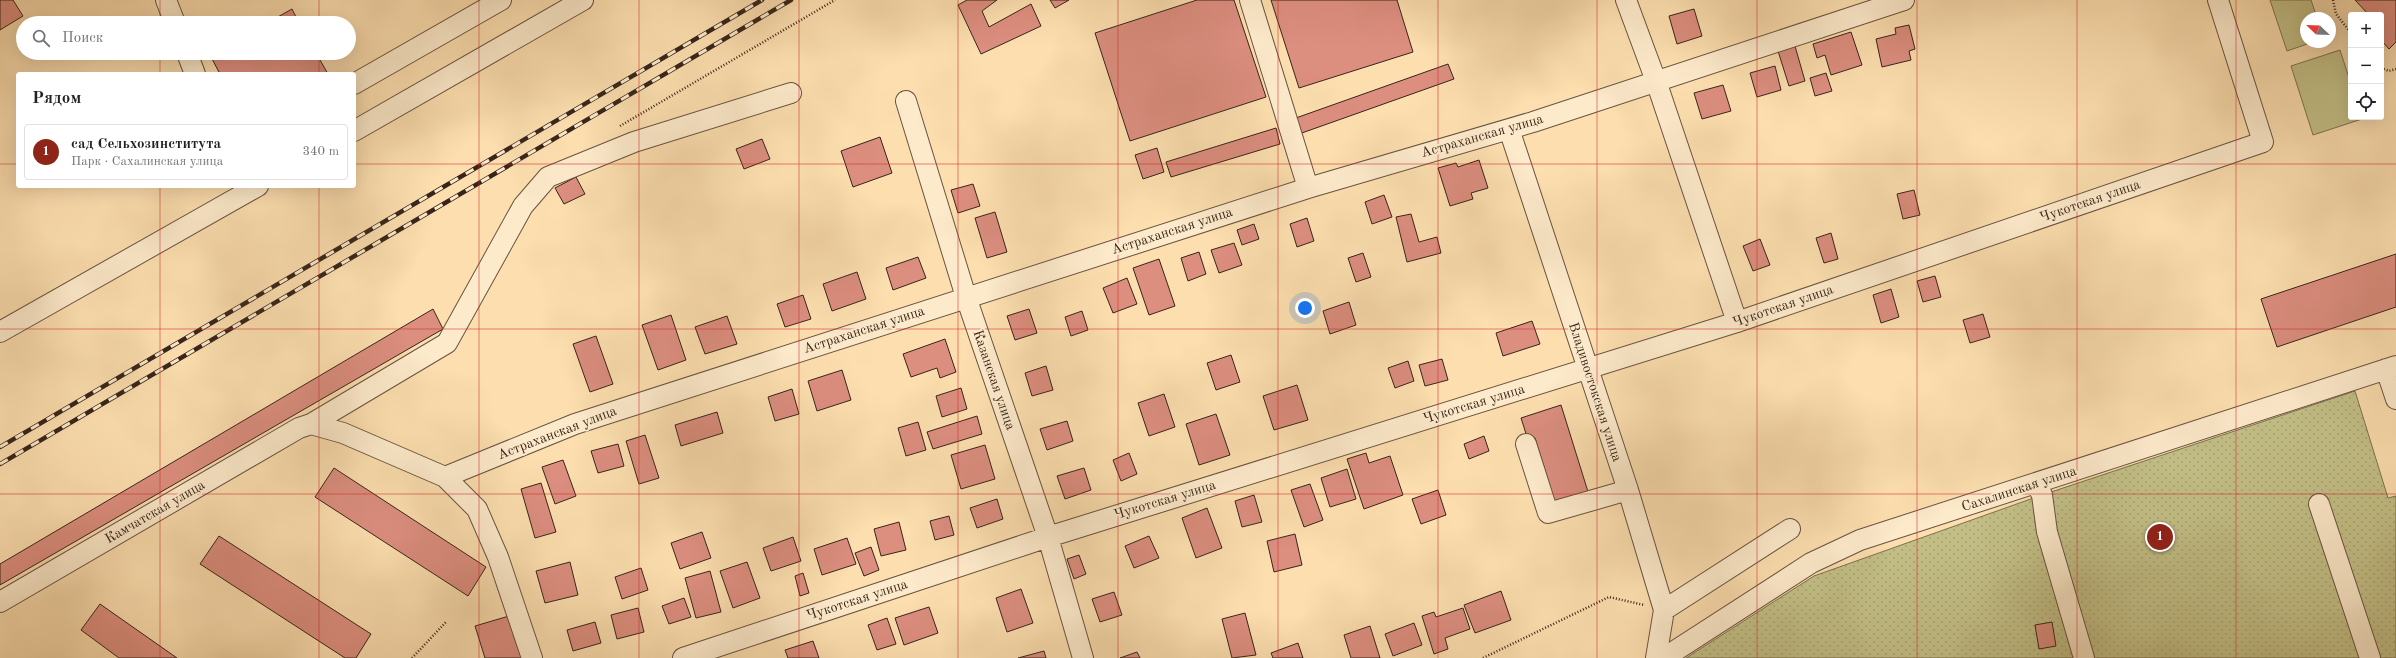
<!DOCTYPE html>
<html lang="ru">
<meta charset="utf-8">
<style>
:root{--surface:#fff;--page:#f6f6f6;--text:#202124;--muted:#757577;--line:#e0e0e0;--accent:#8f2418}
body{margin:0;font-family:"Old Standard TT",serif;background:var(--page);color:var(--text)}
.controls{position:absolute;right:12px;top:12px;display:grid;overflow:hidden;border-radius:4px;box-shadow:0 4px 16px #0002}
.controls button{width:36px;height:36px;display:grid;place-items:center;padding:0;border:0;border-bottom:1px solid var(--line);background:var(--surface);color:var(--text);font:20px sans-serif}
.compass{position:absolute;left:2300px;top:12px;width:36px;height:36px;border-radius:50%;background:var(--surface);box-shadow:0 4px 16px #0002;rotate:293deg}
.you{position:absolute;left:1305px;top:308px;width:14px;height:14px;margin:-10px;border:3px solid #fff;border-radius:50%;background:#1a73e8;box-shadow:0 0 0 6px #1a73e833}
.badge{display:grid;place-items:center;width:26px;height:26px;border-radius:50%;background:var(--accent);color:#fff;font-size:13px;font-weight:700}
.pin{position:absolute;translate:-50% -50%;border:2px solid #fff;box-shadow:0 1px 4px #0006}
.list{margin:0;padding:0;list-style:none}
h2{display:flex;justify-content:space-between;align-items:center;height:52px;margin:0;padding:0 16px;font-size:17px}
h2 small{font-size:13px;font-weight:400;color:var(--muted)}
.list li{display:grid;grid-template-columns:26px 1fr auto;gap:12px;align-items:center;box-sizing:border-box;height:56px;margin:0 8px 8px;padding:0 8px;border:1px solid var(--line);border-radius:4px}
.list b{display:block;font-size:15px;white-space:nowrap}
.list p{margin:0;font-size:13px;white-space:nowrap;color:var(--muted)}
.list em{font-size:13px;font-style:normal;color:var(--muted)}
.icon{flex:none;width:22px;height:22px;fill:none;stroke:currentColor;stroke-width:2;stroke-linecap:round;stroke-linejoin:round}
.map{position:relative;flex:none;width:2396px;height:658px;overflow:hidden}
.search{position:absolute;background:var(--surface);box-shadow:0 4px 16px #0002;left:16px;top:16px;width:340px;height:44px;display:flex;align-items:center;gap:10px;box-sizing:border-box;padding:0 14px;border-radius:22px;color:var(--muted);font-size:15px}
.panel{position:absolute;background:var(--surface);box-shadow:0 4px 16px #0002;left:16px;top:72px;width:340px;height:116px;border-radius:4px}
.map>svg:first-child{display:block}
</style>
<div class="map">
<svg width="2396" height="658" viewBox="0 0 2396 658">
<defs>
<pattern id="grass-dots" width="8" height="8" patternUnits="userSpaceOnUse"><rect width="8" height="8" fill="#c3c087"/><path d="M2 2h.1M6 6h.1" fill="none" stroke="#a8a574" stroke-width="1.8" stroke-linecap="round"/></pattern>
</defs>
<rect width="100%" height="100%" fill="#fcdeaf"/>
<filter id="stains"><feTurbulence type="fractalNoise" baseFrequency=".005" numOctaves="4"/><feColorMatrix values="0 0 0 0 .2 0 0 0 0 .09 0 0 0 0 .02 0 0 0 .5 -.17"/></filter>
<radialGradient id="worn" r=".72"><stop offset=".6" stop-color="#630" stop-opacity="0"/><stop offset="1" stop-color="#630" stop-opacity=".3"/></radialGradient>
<!-- grass -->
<path fill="url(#grass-dots)" stroke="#7d7250" d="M2355 391 2388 498 2396 496V658H1686L1814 576 2042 495Z"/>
<!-- park -->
<path fill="#c3c087" stroke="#7d7250" d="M2270 0H2311L2317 18H2306V42H2313L2287 51Z
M2340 50 2351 84V117L2362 119 2313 135 2291 66Z"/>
<!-- building -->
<path fill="#dc8e7f" stroke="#37251a" d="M0 0H13L23 16 0 30Z
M967 0H997L982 11 989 27 1031 4 1041 26 981 54 958 5Z
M1050 0H1069L1055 8Z
M1197 0H1234L1266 97 1130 141 1095 33Z
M1271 0H1397L1413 52 1299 88Z
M2355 0H2396V42L2389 49 2381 40V15H2369Z
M292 9 299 23H267Z
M1694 9 1702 36 1677 44 1669 16Z
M1909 25 1915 49 1909 51 1911 60 1882 67 1876 39 1896 34 1895 28Z
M1851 32 1862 65 1831 75 1825 55 1817 58 1813 44Z
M1795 46 1805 81 1789 86 1778 51Z
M214 53H316L328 74H220L210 55Z
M1448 64 1454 79 1299 134 1293 119Z
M1775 66 1781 90 1757 97 1750 73Z
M1826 73 1832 91 1815 96 1810 78Z
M1723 85 1731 111 1702 119 1694 93Z
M1276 128 1280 144 1171 177 1166 162Z
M880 137 892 173 853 187 841 151Z
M762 139 770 159 744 169 736 149Z
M1157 148 1164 172 1143 179 1135 155Z
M1479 160 1488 188 1471 193 1473 199 1450 206 1438 168 1456 163 1458 167Z
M576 177 585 194 564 204 555 188Z
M973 184 980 206 958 213 951 190Z
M1914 190 1920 215 1903 219 1897 194Z
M1384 195 1392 217 1372 224 1365 202Z
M995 212 1007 252 987 258 975 218Z
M1411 214 1419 242 1437 237 1441 253 1407 262 1396 217Z
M1307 218 1314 241 1297 247 1290 224Z
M1254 224 1259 239 1242 245 1237 230Z
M1831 233 1838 259 1824 263 1816 238Z
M1760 239 1770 265 1753 271 1743 246Z
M1234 243 1242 265 1219 273 1211 250Z
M1199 252 1206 274 1188 281 1181 258Z
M1363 253 1371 277 1356 282 1348 258Z
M2396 254V307L2277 347 2261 299Z
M918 257 926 278 893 290 886 268Z
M1159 259 1175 306 1149 315 1133 268Z
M857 272 866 299 832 311 823 284Z
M1935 276 1941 297 1923 302 1917 281Z
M1127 278 1137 304 1113 313 1103 288Z
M1891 289 1899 317 1881 323 1873 295Z
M803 295 811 319 785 327 777 304Z
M1349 302 1356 325 1330 334 1323 311Z
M433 309 443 329 0 585V564Z
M1029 309 1037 333 1015 340 1007 316Z
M1082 311 1088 330 1071 336 1065 317Z
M1983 314 1990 337 1970 343 1963 320Z
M671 315 686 360 658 370 642 325Z
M727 316 737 344 705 354 695 327Z
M1532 321 1540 344 1503 356 1496 333Z
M596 336 613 384 590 392 573 344Z
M945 339 956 372 940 378 937 368 911 377 903 354Z
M1231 355 1240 382 1216 390 1207 363Z
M1442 359 1448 380 1425 386 1419 365Z
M1408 361 1414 381 1395 388 1388 368Z
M1046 366 1053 390 1032 396 1025 373Z
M842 370 851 400 817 411 808 381Z
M1297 385 1308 420 1274 430 1263 396Z
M961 388 967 409 942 417 936 396Z
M792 389 799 414 775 421 768 397Z
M1164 394 1175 427 1149 436 1138 403Z
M1561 405 1589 495 1550 507 1549 483 1535 438 1528 440 1521 418Z
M717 412 723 433 681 446 675 425Z
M1216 414 1230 455 1199 465 1186 424Z
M977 416 982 434 933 449 927 432Z
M1067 421 1073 441 1047 450 1040 429Z
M918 422 926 450 906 456 898 428Z
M645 435 659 478 639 484 626 441Z
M1484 436 1489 451 1469 459 1464 444Z
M618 444 624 466 598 473 591 451Z
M985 445 995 479 961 489 951 455Z
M1129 453 1137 474 1121 481 1113 460Z
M1366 453 1369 463 1390 456 1403 495 1364 509 1347 459Z
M563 460 576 496 555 504 542 467Z
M334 468 486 567 468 596 315 497Z
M1084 468 1091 490 1065 499 1057 476Z
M1347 469 1356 499 1330 507 1321 478Z
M541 483 556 532 535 538 521 489Z
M1310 484 1323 520 1304 527 1291 490Z
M1438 490 1446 515 1421 524 1412 499Z
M1254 495 1262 522 1242 527 1235 501Z
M997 499 1003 519 977 528 970 508Z
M1207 508 1222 548 1196 558 1182 518Z
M949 516 954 535 935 540 930 521Z
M899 522 906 550 881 556 874 529Z
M702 532 711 558 680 569 671 543Z
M1295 534 1302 565 1274 572 1267 541Z
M219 536 371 634 356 658H345L200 564Z
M1149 536 1159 558 1134 568 1125 546Z
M793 537 801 561 771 571 763 548Z
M847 538 856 564 822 575 814 549Z
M871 547 879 570 864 576 855 553Z
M1079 555 1086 574 1074 579 1067 559Z
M570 562 578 595 545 603 536 571Z
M747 562 760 598 733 608 720 571Z
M641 568 648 590 622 599 615 577Z
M710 571 721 612 696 618 685 578Z
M803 573 809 593 800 596 795 576Z
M1021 589 1033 623 1007 632 996 598Z
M1501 591 1511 620 1475 633 1464 605Z
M1114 592 1122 615 1100 622 1092 599Z
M684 598 691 617 669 624 662 606Z
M100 604 177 658H119L81 630Z
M929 607 938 633 904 645 895 618Z
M638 608 644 632 617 639 611 615Z
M1463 608 1470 629 1445 638 1448 649 1434 654 1422 616 1434 612 1436 617Z
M1245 613 1256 655 1232 658 1222 619Z
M509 616 522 658H485L475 626Z
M887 618 896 644 877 650 868 625Z
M595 622 601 643 573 651 567 630Z
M2052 622 2056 646 2039 649 2035 625Z
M1414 623 1422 645 1393 656 1385 634Z
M1370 626 1380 658H1351L1344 635Z
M813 641 819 658H788L785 650Z
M1298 643 1303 658H1273L1271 653Z
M1044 651 1046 658H1018Z
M1137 652 1140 658H1120Z"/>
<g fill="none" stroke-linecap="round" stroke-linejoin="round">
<defs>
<path id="minor" d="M166 0 175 23
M1250 0 1308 188
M1626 0 1656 81 1737 322
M187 53 195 74
M354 84 501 0
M906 101 966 297 1048 537 1083 658
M1509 129 1628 490 1664 610 1656 658
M354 131 583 0
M0 332 258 186
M2386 369 2396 399
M311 424 343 433 445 477 477 509 498 557 532 658
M1526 444 1548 513 1628 490
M445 477 575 424 1308 188 1533 122 1904 0
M2036 483 2042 495 2047 532 2084 658
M2319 504 2370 658
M0 602 299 428 311 424 447 343 523 206 548 177 634 142 791 93
M1664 610 1790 529
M683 658 1048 537 1737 322 2263 142 2218 0
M1664 658 1811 563 1860 540 2396 366"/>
</defs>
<!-- minor casing -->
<use href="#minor" stroke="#68533f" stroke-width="22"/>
<!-- path -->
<path stroke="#37251a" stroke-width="2.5" stroke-dasharray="1 2" stroke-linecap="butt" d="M2333 0 2336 14 2351 33
M2381 68 2389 71 2396 69
M620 126 835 0
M412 658 446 622
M1483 658 1609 597 1644 605"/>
<!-- minor -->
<use href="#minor" stroke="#fdeacb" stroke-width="20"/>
<defs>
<path id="rail" d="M0 447 762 0
M0 464 791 0"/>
</defs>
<!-- rail casing -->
<use href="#rail" stroke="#37251a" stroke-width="4.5"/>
<!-- rail -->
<use href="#rail" stroke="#fdeacb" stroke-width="3" stroke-dasharray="9" stroke-linecap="butt"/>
</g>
<!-- grid -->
<path fill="none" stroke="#d62828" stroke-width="1" stroke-opacity="0.55" d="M160 0V23M319 0V23M479 0V658M639 0V658M799 0V658M958 0V658M1118 0V658M1278 0V658M1438 0V658M1597 0V658M1757 0V658M1917 0V658M2077 0V658M2236 0V658M160 53V74M319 53V74M0 164H18M354 164H2396M160 186V658M319 186V658M0 329H2396M0 494H2396"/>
<g text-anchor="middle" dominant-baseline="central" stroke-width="4" stroke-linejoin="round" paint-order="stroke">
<!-- street labels -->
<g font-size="14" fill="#37251a" stroke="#fdeacb">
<text transform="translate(1482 136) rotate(-16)">Астраханская улица</text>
<text transform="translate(2090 201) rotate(-19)">Чукотская улица</text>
<text transform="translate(1172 231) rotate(-18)">Астраханская улица</text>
<text transform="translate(1783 306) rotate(-19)">Чукотская улица</text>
<text transform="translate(864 330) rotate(-18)">Астраханская улица</text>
<text transform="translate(994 380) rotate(71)">Казанская улица</text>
<text transform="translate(1595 392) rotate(72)">Владивостокская улица</text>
<text transform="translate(1474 404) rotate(-17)">Чукотская улица</text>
<text transform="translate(557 433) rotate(-21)">Астраханская улица</text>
<text transform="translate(2019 489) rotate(-18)">Сахалинская улица</text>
<text transform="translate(1165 500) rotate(-17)">Чукотская улица</text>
<text transform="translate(155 512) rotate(-30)">Камчатская улица</text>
<text transform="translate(857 600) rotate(-18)">Чукотская улица</text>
</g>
</g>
<rect width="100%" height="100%" filter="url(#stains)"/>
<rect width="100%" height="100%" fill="url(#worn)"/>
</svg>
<div class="controls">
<button>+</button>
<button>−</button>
<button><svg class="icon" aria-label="locate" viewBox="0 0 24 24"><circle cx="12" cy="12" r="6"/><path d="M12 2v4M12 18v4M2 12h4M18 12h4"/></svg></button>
</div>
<svg class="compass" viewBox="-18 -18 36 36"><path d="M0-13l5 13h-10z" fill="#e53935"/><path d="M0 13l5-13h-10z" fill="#757577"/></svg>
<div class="you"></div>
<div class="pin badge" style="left:2160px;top:537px">1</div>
<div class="search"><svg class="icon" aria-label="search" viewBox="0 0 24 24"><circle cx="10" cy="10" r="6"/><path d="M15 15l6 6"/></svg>Поиск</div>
<section class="panel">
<h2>Рядом<small></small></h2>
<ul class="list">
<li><span class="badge">1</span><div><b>сад Сельхозинститута</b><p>Парк · Сахалинская улица</p></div><em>340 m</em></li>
</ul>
</section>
</div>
